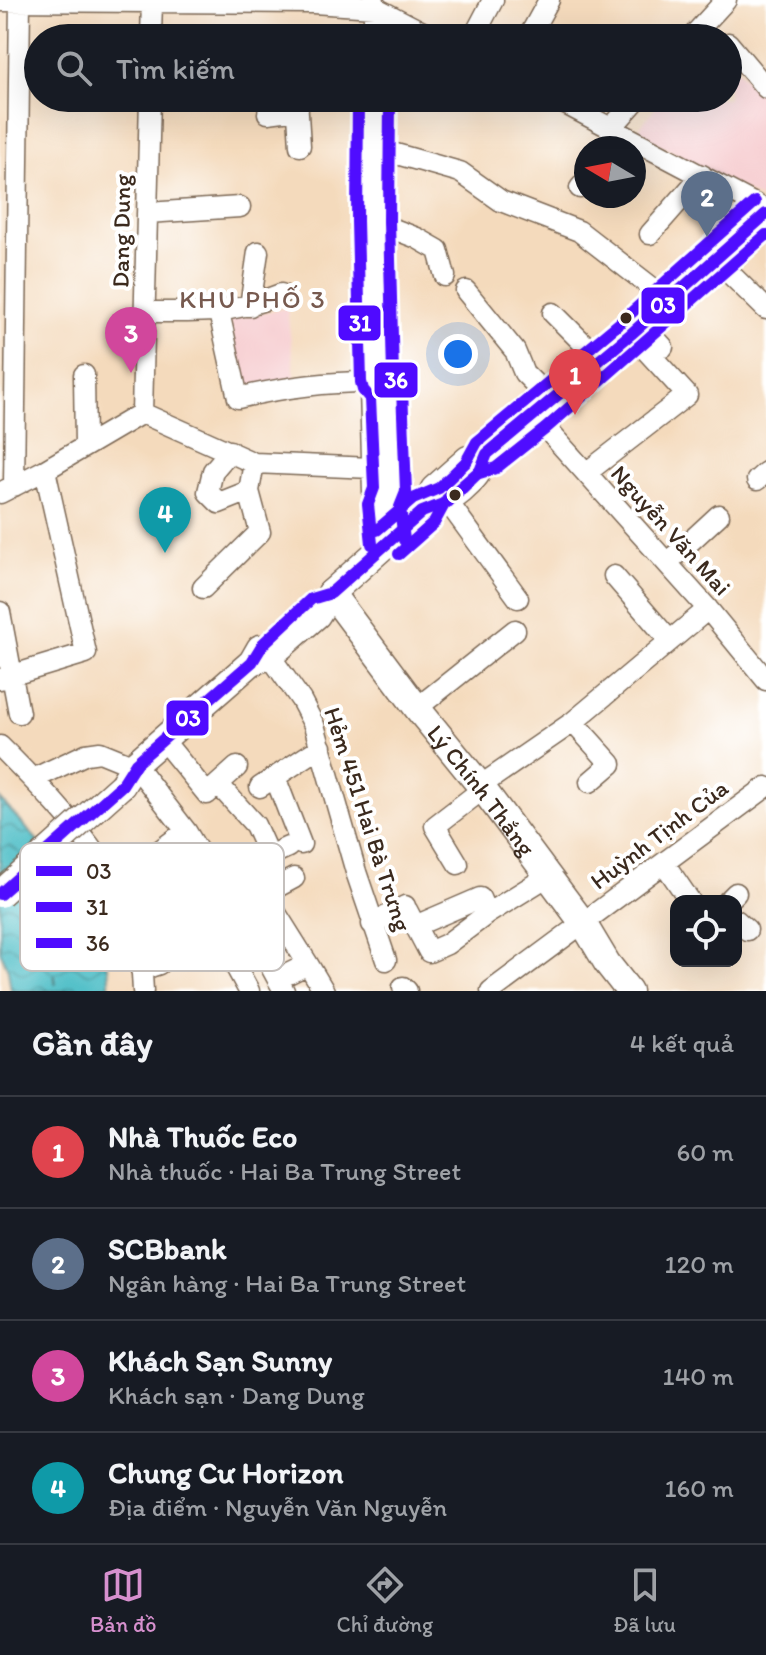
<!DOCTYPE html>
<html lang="vi">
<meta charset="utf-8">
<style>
:root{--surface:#171b24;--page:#20242c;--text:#f1f3f6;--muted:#9ea1a6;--line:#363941;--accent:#d690ce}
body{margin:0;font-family:Itim,sans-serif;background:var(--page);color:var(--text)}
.controls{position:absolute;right:24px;bottom:24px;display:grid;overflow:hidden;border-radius:16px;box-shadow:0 8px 32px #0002}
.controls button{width:72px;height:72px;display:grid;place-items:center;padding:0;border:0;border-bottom:2px solid var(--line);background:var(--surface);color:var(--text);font:40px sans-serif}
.compass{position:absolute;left:574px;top:136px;width:72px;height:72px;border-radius:50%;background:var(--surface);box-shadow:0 8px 32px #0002;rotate:280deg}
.you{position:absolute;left:458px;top:354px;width:28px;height:28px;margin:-20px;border:6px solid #fff;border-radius:50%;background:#1a73e8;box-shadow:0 0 0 12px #1a73e833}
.badge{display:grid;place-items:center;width:52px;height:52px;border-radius:50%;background:var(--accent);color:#fff;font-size:26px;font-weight:700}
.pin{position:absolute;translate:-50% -66px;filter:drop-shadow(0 2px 4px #0008)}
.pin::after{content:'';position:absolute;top:42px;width:28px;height:24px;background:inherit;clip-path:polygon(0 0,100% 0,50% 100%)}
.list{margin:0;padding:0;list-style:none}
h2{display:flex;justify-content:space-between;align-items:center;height:104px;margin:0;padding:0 32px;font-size:34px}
h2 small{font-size:26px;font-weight:400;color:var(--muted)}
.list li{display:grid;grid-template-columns:52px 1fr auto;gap:24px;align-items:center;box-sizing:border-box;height:112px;padding:0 32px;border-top:2px solid var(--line)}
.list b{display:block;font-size:30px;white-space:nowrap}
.list p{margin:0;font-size:26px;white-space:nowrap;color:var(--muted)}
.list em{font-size:26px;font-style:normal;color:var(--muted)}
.icon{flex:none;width:44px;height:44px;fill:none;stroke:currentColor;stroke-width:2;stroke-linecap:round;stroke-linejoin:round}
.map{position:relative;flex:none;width:766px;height:991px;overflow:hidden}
.search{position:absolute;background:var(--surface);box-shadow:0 8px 32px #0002;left:24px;right:24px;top:24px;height:88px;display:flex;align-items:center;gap:20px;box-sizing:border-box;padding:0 28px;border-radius:44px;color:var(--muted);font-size:30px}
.sheet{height:552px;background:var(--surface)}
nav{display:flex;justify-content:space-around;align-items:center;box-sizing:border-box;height:112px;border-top:2px solid var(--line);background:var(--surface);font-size:22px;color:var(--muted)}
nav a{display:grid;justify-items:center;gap:4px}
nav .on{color:var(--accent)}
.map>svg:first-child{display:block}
</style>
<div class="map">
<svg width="766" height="991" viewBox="0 0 766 991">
<defs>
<pattern id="water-waves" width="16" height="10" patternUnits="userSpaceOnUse" patternTransform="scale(2)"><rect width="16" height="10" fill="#51bfc8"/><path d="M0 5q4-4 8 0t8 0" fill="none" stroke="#449ba2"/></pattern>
</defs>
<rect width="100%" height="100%" fill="#fff"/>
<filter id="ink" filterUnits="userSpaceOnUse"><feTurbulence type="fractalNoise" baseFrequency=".0125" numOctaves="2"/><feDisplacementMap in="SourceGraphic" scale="16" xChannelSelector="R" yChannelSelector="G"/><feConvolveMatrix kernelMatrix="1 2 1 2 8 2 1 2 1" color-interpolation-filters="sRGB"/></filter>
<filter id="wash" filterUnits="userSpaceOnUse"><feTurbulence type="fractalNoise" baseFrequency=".006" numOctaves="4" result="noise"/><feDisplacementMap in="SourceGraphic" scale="32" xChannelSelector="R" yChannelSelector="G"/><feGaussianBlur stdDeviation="1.8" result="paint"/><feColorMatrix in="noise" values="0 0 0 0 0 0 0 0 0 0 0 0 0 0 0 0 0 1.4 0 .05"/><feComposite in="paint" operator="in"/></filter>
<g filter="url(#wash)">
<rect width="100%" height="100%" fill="#f4dabc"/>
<!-- built -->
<path fill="#f7cfd2" d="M728 59 766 101V194L760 199 636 132 663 98H728Z
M287 308 296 385 241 391 230 319Z"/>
<!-- water -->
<path fill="url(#water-waves)" stroke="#467473" stroke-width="2" d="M0 799C47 852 113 913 109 991H11L8 970 0 951Z"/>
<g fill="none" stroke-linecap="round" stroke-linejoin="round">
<!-- ferry -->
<path stroke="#435e5a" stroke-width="2" stroke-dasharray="10 8" stroke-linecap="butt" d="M22 892C43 923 54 954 56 991"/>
</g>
</g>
<g filter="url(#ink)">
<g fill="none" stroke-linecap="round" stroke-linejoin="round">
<defs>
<path id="minor" d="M0 1 313 3 374 7 434 38
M151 38 152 0
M374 38V0
M473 38 493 0
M528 38 549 0
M691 38 726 0
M728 43 766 88
M297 98 300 146
M374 98 373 221 377 382 370 390 373 493 384 504
M554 98 766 210
M268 113 298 109
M612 127 638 98
M375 148 460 172 501 201 579 231 668 300
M580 188 586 181
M147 213 240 207
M373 221 417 238 438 250 445 276
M650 234 702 175
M716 260 766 309
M466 291 515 351 524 373 552 401
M250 306 258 252
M146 312C200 312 229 315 281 294
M219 312 238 398C284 387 330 381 377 382
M553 313 600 360
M642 324 663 347
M84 375 85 446
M377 382 386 391 390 491 384 504 388 542
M142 413 150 98
M535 416 708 609 766 680
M230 451 213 471 208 492 219 503 249 491 254 463
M586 473 687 395 631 334
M757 480 766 472
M14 486 20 0
M0 493 45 470 142 413 254 463 372 468
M448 502 518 598
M667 563 719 515
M614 576 670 641
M203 588 260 532 249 491
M0 612 19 713
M270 656 301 700 314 725 356 872 386 960
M0 679 86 653 45 470
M417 708 515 630
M573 722 611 764 590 782
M163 740 207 794 237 767
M0 746C69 816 141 886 143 991
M135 765 186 831 238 918 251 930 284 991
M275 777 301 844
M33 779 86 754 100 752 127 763
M218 784 255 825 268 854
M480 786 573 722 708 609
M260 787 321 747
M664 863 690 901
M458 864 435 826 483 789
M217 880 288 847
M116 883 186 831
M227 899 189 925 196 936 234 910 294 878
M728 901 736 893
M407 910 429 952 447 944 487 914 548 876
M276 913 308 964
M736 920 747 930
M372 924 405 906
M415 926 480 898 487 914
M237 969 249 991
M141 970 159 964 181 943
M278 979 308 964 324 991
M403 987 407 991
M491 991 766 787"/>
<g id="major">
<path d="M422 512C452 501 475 485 487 454"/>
<path id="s1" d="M331 593 417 708 483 789 583 923 607 963 629 991"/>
<path d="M252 662 270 656 317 615 331 593 422 512 434 489 468 459 487 454 535 416 766 214"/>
<path d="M122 785 136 763 252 662 260 648"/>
</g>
</defs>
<!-- minor casing -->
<use href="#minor" stroke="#7c6855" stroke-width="23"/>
<!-- major casing -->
<use href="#major" stroke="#7c6855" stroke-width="29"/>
<!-- minor -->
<use href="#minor" stroke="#fff" stroke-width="20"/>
<!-- major -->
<use href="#major" stroke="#fff" stroke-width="26"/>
<defs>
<path id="major-bridge" d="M0 894 122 785"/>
</defs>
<!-- major-bridge casing -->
<use href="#major-bridge" stroke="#7c6855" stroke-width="29" stroke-linecap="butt"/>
<!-- major-bridge -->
<use href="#major-bridge" stroke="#fff" stroke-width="26"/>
<defs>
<path id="bus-1" d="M0 894 122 785 136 763 252 662 263 644 311 599 331 593 422 512 448 502 480 471 487 454 631 334 766 214"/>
<path id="bus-2" d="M358 98 357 221 361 382 363 390 370 398 374 488 368 504 372 544
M399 554 434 523 447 499 476 474 496 468 545 429 766 235"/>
<path id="bus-3" d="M390 98 389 221 393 375 402 389 406 492 400 507 404 540
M377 530 413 499 439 488 466 462 477 442 621 322 755 202"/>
</defs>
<!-- bus-1 casing -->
<use href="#bus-1" stroke="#fff" stroke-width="18"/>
<!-- bus-2 casing -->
<use href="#bus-2" stroke="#fff" stroke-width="18"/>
<!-- bus-3 casing -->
<use href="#bus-3" stroke="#fff" stroke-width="18"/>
<!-- bus-1 -->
<use href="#bus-1" stroke="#4f0aff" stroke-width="12"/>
<!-- bus-2 -->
<use href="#bus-2" stroke="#4f0aff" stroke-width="12"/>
<!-- bus-3 -->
<use href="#bus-3" stroke="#4f0aff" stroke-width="12"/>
</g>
</g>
<!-- markers -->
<g fill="#3b2a1e" stroke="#fff" stroke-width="3">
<circle cx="626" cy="318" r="7"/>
<circle cx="455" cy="495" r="7"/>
</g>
<g text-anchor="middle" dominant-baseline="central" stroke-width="8" stroke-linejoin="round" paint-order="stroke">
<!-- street labels -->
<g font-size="24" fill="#3b2a1e" stroke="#fff">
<text transform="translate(121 231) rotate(-89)">Dang Dung</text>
<text transform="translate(671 530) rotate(48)">Nguyễn Văn Mai</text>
<text stroke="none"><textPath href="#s1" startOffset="248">Lý Chính Thắng</textPath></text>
<text transform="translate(368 819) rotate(72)">Hẻm 451 Hai Bà Trưng</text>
<text transform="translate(659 834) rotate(-37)">Huỳnh Tịnh Của</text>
</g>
<!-- neighbourhood labels -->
<g font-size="26" letter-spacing="2" fill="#775a4f" stroke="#fff">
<text x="253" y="299">KHU PHỐ 3</text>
</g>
</g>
<!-- legend -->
<rect x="20" y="843" width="264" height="128" rx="12" fill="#fff" stroke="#c4bfbc" stroke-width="2"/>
<rect x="36" y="866" width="36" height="10" fill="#4f0aff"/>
<rect x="36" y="902" width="36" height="10" fill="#4f0aff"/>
<rect x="36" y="938" width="36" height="10" fill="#4f0aff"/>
<g font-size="22" fill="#3b2a1e">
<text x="86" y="879">03</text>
<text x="86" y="915">31</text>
<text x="86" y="951">36</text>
</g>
<g stroke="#fff" stroke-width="3">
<rect x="640" y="286" width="46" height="39" rx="8" fill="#4f0aff"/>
<rect x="337" y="304" width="45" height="38" rx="8" fill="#4f0aff"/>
<rect x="373" y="361" width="46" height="38" rx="8" fill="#4f0aff"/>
<rect x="165" y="699" width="45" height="38" rx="8" fill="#4f0aff"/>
</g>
<g font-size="22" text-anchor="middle" font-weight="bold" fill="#fff">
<text x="663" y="313">03</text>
<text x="360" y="331">31</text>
<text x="396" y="388">36</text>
<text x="188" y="726">03</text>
</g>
</svg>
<div class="controls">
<button><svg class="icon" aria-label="locate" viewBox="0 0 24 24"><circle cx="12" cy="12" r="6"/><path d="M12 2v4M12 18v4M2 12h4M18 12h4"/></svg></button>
</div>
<svg class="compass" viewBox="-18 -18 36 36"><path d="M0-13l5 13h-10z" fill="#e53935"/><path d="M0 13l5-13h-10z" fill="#9ea1a6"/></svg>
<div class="you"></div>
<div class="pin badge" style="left:575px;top:415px;background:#e0444e">1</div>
<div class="pin badge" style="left:707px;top:237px;background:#5c6f8a">2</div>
<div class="pin badge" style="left:131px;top:373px;background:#d1479c">3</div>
<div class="pin badge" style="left:165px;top:553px;background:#0f9aa8">4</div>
<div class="search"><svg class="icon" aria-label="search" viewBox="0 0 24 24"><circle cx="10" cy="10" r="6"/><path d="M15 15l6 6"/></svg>Tìm kiếm</div>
</div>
<section class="sheet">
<h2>Gần đây<small>4 kết quả</small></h2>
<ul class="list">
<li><span class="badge" style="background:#e0444e">1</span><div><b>Nhà Thuốc Eco</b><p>Nhà thuốc · Hai Ba Trung Street</p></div><em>60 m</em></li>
<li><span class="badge" style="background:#5c6f8a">2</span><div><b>SCBbank</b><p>Ngân hàng · Hai Ba Trung Street</p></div><em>120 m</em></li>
<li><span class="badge" style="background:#d1479c">3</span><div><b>Khách Sạn Sunny</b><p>Khách sạn · Dang Dung</p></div><em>140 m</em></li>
<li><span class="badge" style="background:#0f9aa8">4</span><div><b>Chung Cư Horizon</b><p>Địa điểm · Nguyễn Văn Nguyễn</p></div><em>160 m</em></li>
</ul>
</section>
<nav>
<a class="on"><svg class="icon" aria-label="map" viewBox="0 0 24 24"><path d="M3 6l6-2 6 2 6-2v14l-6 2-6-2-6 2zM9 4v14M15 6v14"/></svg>Bản đồ</a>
<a><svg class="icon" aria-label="directions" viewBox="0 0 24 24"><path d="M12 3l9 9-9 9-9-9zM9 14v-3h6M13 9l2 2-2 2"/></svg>Chỉ đường</a>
<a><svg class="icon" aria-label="saved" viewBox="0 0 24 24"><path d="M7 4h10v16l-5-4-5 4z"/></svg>Đã lưu</a>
</nav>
